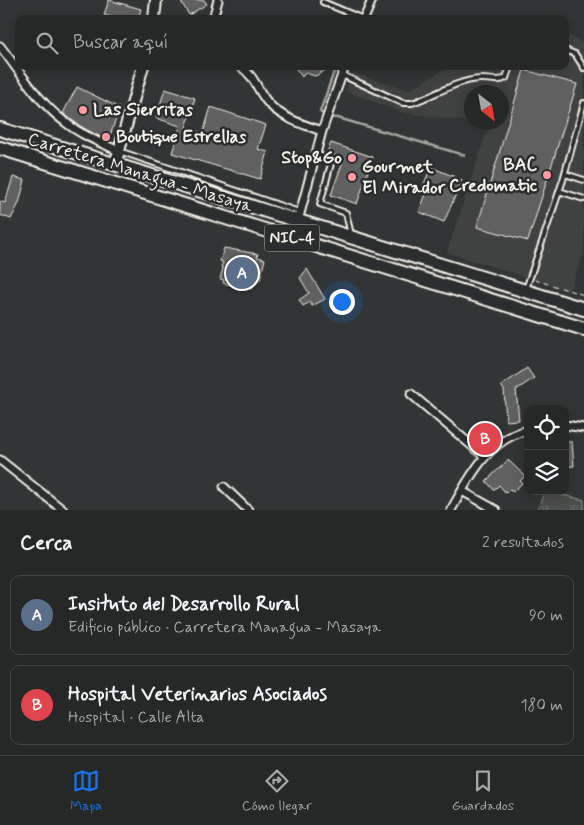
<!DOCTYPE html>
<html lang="es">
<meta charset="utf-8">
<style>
:root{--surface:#262828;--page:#2e3030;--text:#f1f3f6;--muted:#a4a6a8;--line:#424445;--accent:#1a73e8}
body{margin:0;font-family:Mynerve,sans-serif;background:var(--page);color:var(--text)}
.controls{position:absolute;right:15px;bottom:15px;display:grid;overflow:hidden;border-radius:10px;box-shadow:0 2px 12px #0003}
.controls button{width:45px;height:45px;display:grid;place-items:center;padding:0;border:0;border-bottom:1px solid var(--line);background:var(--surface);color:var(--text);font:25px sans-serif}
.compass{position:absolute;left:464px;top:85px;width:45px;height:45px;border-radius:50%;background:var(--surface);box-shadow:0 2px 12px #0003;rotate:149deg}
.you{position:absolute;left:341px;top:301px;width:18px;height:18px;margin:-12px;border:4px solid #fff;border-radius:50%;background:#1a73e8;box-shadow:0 0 0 8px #1a73e833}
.badge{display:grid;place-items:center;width:32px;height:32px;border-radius:50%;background:var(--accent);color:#fff;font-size:16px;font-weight:700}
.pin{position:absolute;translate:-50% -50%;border:2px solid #fff;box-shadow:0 1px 5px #0006}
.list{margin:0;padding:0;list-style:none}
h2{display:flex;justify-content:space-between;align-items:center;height:65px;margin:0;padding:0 20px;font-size:21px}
h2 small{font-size:16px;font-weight:400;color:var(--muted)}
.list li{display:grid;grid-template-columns:32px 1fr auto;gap:15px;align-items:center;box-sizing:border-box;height:80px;margin:0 10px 10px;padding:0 10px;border:1px solid var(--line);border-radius:10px}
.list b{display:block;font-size:19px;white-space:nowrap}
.list p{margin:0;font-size:16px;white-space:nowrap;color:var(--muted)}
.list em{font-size:16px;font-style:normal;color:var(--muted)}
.icon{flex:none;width:28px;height:28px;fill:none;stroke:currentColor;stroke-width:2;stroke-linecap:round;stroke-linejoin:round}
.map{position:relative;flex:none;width:584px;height:510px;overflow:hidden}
.search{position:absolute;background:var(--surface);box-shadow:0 2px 12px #0003;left:15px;right:15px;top:15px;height:55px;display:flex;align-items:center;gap:12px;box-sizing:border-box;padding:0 18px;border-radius:10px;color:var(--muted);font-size:19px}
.sheet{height:245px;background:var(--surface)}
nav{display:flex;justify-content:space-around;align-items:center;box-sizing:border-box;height:70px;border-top:1px solid var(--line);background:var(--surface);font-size:14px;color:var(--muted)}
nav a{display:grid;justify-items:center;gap:2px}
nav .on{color:var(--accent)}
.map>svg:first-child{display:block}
</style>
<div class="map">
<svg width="584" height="510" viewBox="0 0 584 510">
<defs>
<pattern id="grass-tufts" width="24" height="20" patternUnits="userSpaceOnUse" patternTransform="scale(1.25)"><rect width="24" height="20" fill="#4b4d4c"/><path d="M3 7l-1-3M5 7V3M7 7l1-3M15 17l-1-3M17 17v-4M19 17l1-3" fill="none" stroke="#666766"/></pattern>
</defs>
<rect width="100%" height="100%" fill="#323535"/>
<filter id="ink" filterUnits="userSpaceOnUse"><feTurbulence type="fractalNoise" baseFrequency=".02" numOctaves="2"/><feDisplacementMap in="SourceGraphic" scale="10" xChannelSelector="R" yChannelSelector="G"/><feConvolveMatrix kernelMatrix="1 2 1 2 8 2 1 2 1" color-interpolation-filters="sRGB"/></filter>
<g filter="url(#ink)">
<!-- built -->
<path fill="#404242" d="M565 32 584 44V254L569 291 447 252 489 125 476 123 502 122V92H472L471 122 401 112 345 91 353 73 409 90 450 66H565Z"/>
<!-- grass -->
<path fill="url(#grass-tufts)" stroke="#a09f9a" d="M545 491 584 500V510H537Z"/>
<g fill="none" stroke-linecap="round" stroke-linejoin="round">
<!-- stream -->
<path stroke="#a6a5a0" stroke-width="2.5" d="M355 19V18
M336 66 320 112 327 117 338 118 464 155"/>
</g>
<!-- building -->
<path fill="#5f605f" stroke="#f4f1e8" d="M109 0 141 9 138 19H117L104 15Z
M180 0H204L207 4 189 15Z
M294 66H332L319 74 315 76 305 73 302 77Z
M524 70 577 84 528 241 477 227Z
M77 87 120 108 108 141 80 126 63 113Z
M165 89 195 98 186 128 203 133 211 107 266 125 258 149 268 152 260 179 172 153 180 126 156 118Z
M331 143 373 157 357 204 331 195 344 158 327 153Z
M431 167 462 180 444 222 419 212 426 194 421 191Z
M13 177 25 180 19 203 11 219 0 215V201L5 203Z
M224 248 258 254 257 257 265 259 260 280 251 289 233 282 231 285 223 283 224 280 220 279 223 268 221 267 223 262 220 261Z
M307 269 325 299 312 306 310 302 303 306 299 300 309 293 300 278Z
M527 368 534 378 516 390 519 420 506 421 504 390 501 386Z
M565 442H572L574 466 565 467Z
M508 460 525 476 520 481 522 483 513 492 510 489 506 493 499 485 494 490 486 481Z"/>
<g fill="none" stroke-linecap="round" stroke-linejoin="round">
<defs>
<path id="lane" d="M323 2 363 19
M565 50 575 54 584 68
M342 75 403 103H412C434 96 457 80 480 79 490 78 497 83 506 78L510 66
M119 151 299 212
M316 154 332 160 320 204 346 213 351 235
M565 174 584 180
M559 191 584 199
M526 289 563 180 584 103"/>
<path id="street" d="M213 19 218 0
M364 19 372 0
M0 46C20 72 39 103 65 122 81 135 101 143 119 151
M240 66C256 77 257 91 269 104 282 118 304 125 322 131
M298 221 322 131 345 66
M411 394 484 456
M565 425 584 428
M0 460 63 510
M224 487 248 510
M462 491 496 510
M451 510C469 478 488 439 528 430"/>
<path id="secondary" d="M154 19 156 0
M115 165 143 66"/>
<path id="highway" d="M0 129 584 309
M0 148 584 329"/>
</defs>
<!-- lane casing -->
<use href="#lane" stroke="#f4f1e8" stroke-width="8"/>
<!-- street casing -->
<use href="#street" stroke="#f4f1e8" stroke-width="11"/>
<!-- secondary casing -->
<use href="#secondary" stroke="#f4f1e8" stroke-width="14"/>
<!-- highway casing -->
<use href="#highway" stroke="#f4f1e8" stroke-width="16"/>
<!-- path -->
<path stroke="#f4f1e8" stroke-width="1" stroke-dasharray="5 4" stroke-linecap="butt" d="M535 280 584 295"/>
<!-- lane -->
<use href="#lane" stroke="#2a2d2e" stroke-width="4"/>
<!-- street -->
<use href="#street" stroke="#2a2d2e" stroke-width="7"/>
<!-- secondary -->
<use href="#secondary" stroke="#2a2d2e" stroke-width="10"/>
<!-- highway -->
<use href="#highway" stroke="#2a2d2e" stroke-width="12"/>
</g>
</g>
<!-- markers -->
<g fill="#ff9aa2" stroke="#2a2d2e" stroke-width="2">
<circle cx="83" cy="110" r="5"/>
<circle cx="106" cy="137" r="5"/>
<circle cx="352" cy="158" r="5"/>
<circle cx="547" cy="175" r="5"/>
<circle cx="352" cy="177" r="5"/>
</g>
<g text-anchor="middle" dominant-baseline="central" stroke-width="5" stroke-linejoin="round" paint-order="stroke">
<!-- shield labels -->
<rect fill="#2a2d2e" stroke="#b7b6b0" stroke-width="1" x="264.5" y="224.5" width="55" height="27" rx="4"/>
<g font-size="16" font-weight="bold" fill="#f4f1e8">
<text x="292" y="238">NIC-4</text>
</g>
<!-- poi labels -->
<g font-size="18" font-weight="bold" fill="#f4f1e8" stroke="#2a2d2e" text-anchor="start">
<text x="93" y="110">Las Sierritas</text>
<text x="116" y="137">Boutique Estrellas</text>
<text x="342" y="158" text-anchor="end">Stop&amp;Go</text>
<text x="537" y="165" text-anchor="end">BAC<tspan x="537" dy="21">Credomatic</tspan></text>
<text x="362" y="167">Gourmet<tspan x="362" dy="21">El Mirador</tspan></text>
</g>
<!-- street labels -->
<g font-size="18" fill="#f4f1e8" stroke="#2a2d2e">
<text transform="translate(140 173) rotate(17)">Carretera Managua - Masaya</text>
</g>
</g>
</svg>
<div class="controls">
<button><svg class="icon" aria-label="locate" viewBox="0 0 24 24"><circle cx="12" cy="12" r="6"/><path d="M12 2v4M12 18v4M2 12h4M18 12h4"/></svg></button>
<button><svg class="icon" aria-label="layers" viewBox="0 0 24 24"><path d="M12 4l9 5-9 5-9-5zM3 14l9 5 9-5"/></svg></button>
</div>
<svg class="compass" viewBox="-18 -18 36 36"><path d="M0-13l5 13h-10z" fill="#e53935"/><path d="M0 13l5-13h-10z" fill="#a4a6a8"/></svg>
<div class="you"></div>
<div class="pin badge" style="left:242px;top:273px;background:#5c6f8a">A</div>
<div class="pin badge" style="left:485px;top:439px;background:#e0444e">B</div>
<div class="search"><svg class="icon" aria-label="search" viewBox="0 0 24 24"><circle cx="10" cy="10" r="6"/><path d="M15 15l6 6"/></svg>Buscar aquí</div>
</div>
<section class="sheet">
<h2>Cerca<small>2 resultados</small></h2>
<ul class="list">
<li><span class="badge" style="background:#5c6f8a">A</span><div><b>Insituto del Desarrollo Rural</b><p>Edificio público · Carretera Managua - Masaya</p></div><em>90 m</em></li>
<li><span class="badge" style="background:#e0444e">B</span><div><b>Hospital Veterinarios Asociados</b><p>Hospital · Calle Alta</p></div><em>180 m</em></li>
</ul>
</section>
<nav>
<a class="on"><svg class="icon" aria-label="map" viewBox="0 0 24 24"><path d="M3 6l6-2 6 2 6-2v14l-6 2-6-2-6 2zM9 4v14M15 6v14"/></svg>Mapa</a>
<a><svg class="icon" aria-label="directions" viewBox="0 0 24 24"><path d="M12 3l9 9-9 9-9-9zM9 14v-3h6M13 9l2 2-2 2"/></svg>Cómo llegar</a>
<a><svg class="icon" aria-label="saved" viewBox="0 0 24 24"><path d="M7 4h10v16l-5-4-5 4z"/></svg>Guardados</a>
</nav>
